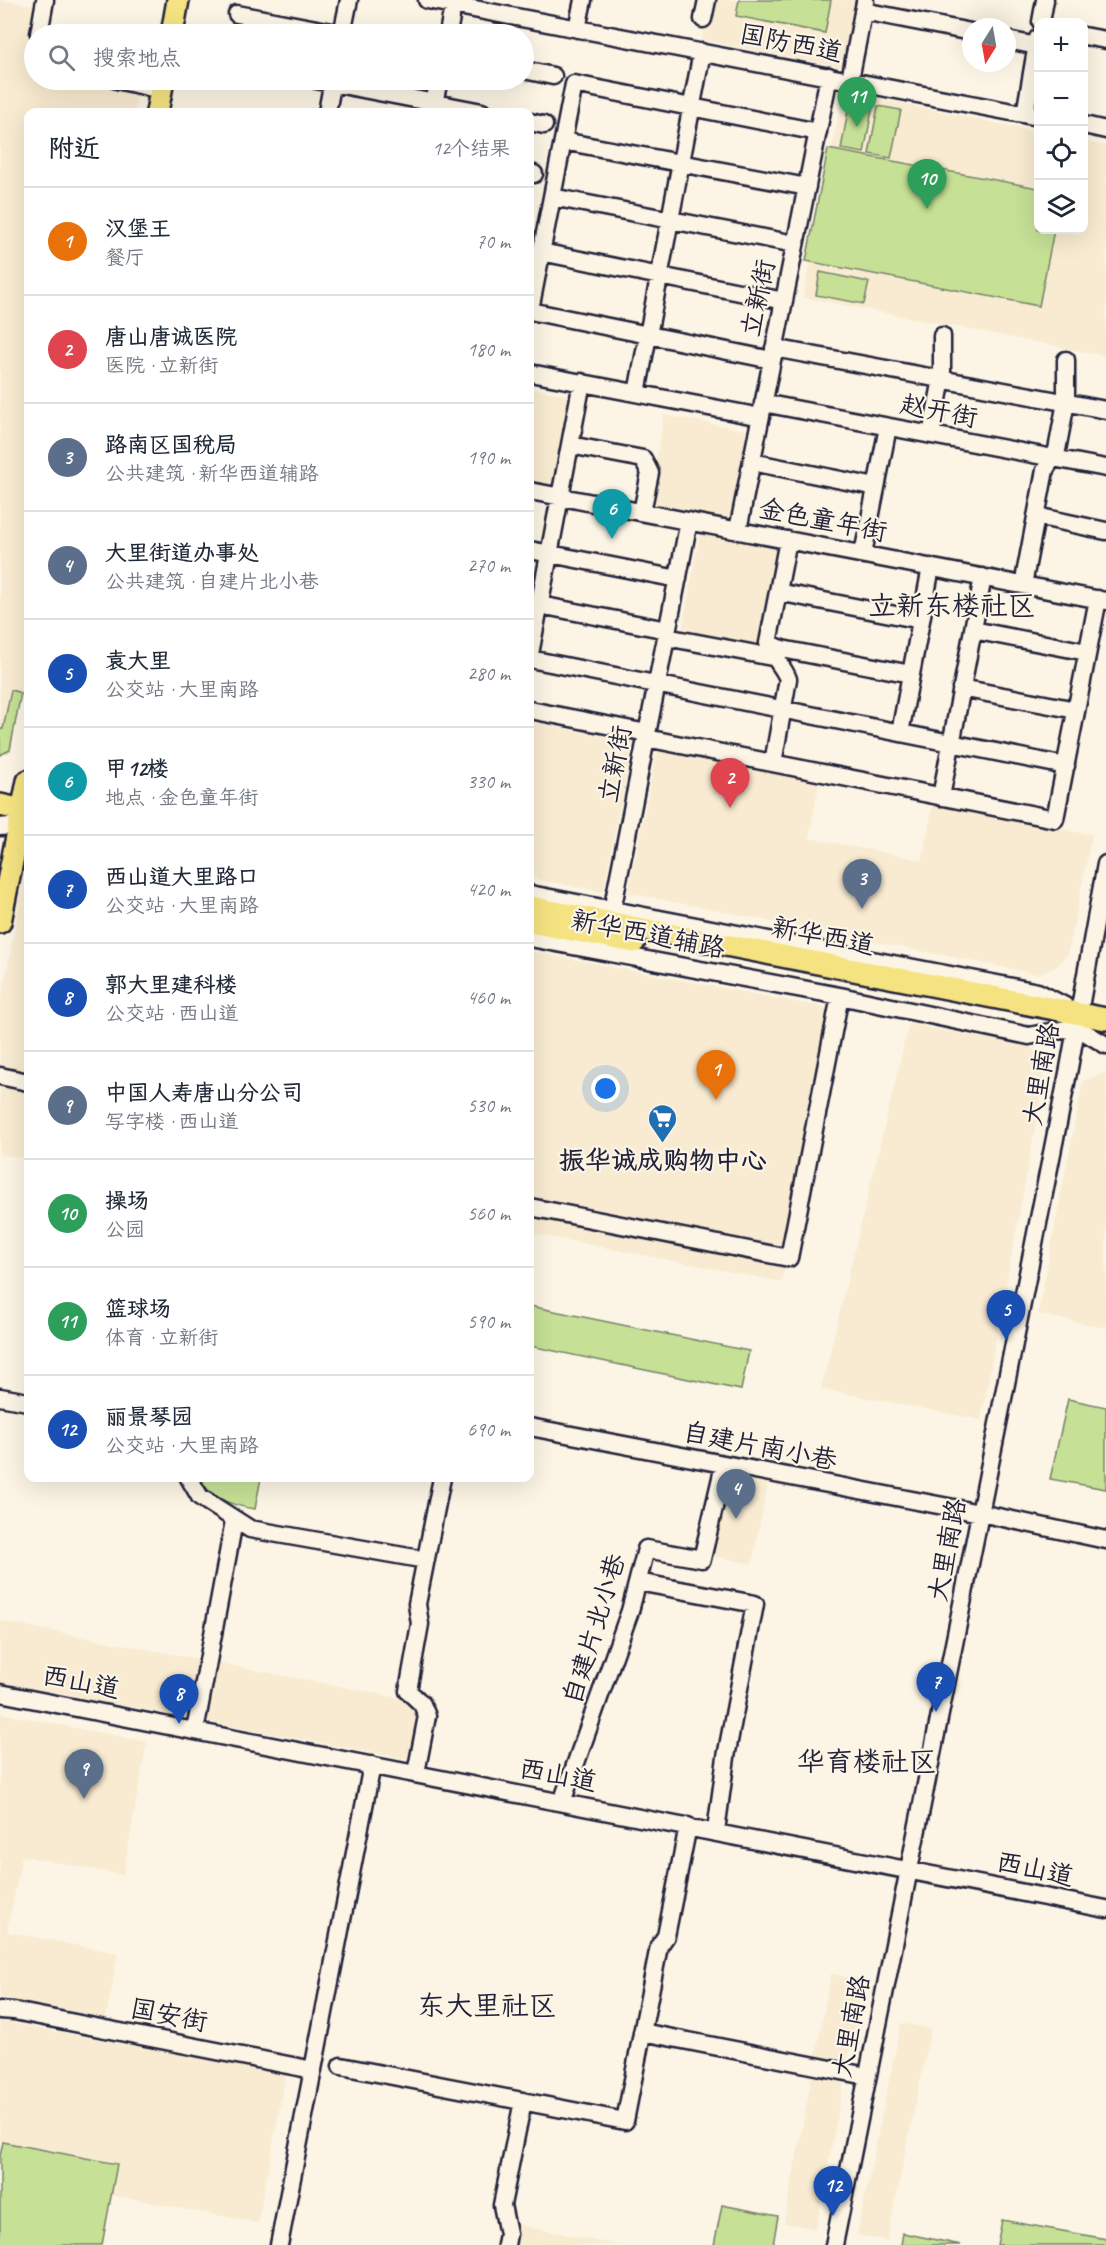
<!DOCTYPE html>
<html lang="zh">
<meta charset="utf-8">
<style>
:root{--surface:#fff;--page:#f2f2f3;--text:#1f2937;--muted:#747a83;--line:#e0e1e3;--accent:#2563eb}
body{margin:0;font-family:Caveat,"LXGW WenKai TC",sans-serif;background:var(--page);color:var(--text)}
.controls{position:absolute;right:18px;top:18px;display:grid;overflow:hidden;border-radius:12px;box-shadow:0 6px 24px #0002}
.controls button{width:54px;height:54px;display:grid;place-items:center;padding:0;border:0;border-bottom:2px solid var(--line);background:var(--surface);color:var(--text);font:30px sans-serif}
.compass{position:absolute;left:962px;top:18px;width:54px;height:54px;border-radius:50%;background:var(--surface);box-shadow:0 6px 24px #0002;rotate:191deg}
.you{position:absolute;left:606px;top:1089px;width:21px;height:21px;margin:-15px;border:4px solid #fff;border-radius:50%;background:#1a73e8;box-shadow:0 0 0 9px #1a73e833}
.badge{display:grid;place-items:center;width:39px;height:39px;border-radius:50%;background:var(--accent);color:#fff;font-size:20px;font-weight:700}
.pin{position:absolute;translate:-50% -50px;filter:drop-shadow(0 2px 3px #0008)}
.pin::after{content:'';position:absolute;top:32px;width:21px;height:18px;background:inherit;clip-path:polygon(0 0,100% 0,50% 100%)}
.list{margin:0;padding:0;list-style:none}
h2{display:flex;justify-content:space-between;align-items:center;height:78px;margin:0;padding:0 24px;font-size:26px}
h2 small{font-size:20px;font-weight:400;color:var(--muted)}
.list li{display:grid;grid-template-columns:39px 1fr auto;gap:18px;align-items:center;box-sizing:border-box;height:108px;padding:0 24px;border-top:2px solid var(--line)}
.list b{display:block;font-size:22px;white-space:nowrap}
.list p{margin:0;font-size:20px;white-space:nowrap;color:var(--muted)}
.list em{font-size:20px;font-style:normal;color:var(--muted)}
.icon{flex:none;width:33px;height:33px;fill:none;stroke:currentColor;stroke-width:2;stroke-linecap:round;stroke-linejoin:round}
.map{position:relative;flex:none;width:1106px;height:2245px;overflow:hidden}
.search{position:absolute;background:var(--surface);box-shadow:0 6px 24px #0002;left:24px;top:24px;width:510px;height:66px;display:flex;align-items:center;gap:15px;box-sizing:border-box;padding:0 21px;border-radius:33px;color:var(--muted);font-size:22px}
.panel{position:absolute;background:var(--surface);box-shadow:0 6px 24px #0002;left:24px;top:108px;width:510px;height:1374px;border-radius:12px}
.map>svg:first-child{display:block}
</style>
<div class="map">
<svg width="1106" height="2245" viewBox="0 0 1106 2245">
<rect width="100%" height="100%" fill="#fcf5e5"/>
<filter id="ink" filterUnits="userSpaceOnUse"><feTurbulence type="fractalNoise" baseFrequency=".0167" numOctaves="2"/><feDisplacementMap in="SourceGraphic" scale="12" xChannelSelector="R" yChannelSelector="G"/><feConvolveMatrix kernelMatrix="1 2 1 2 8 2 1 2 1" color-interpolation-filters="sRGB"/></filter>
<g filter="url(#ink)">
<!-- built -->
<path fill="#f8ebd1" d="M0 0 35 5 25 61 34 64V80H105L139 87 134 112H28V654L10 750 0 755Z
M709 0H864L851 69 702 40Z
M843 91 1038 132V230H1084V141L1106 146V356L803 297Z
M530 388 576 397 558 493 530 488Z
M664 415 751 431 733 522 648 505Z
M700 533 782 548 761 662 679 647Z
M530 722 633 742 603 892 530 878Z
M658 747 820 778 809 838 922 860 933 804 1092 835 1068 953 1056 967 1037 974 628 893Z
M28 871V1159L1 1154 0 1157V1006L25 874Z
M530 951 832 1009 782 1282 530 1233Z
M909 1024 1030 1047 1044 1060 1042 1090 981 1420 821 1389Z
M1106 1072V1328L1038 1314 1083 1081Z
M720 1474 768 1483 752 1564 703 1554Z
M0 1621 427 1703 416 1761 0 1682Z
M0 1713 147 1742 123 1875 22 1856 7 1932 118 1953 106 2018 0 1997Z
M831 1974 863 1980 816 2229 784 2223Z
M0 2021 286 2074 258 2223 111 2195 117 2164 0 2142Z
M901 2023 931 2029 887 2241 857 2235Z
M518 2225 618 2245H514Z"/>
<!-- green -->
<path fill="#c6e096" stroke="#748168" stroke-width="1.5" d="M739 0H831L825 33 736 16Z
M850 100 873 105 864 153 841 149Z
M878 106 901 110 891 158 869 154Z
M828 149 1038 188V230H1054L1039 306 806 261Z
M820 272 869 282 864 304 816 295Z
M11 690 21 693 10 750 0 755V729H3Z
M530 1306 749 1351 741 1390 530 1346Z
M1068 1399 1106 1407V1489L1050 1479Z
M199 1478H261L255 1509C233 1506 210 1498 199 1478Z
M3 2142 117 2164 102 2245H0V2156Z
M722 2205 778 2216 773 2245H714Z
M1002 2220 1106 2239V2245H997Z
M903 2233 961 2245H901Z"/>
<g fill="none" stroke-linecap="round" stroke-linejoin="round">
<defs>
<path id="minor" d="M427 0 1038 117
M863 11 971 32
M237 14 343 34
M703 19 707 0
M1041 22 1045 0
M577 29 583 0
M39 34 45 0
M342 34 349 0
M448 34 451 17
M1084 36 1106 40
M1007 40 1037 46
M524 70 553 76
M117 80 161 90
M316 80 482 112
M850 80 865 2
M327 112 333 80
M432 112 439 80
M1025 114 1038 38
M530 122 544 125
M1084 125 1106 130
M563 141 807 187
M530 173 534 174
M552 197 795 244
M541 252 784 301
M530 310 574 84 818 132
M530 311 772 360
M774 348 1106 410
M530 373 761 417
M637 393 702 52
M763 403 1106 468
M931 435 942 379V336
M570 445 643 459 650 473 642 512
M752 462 876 487
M530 491 1106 601
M1036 516 1106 531
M738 530 829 76
M530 550 678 579
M863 554 888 427
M1023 585 1045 470 1057 450 1066 402V360
M778 592 921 620
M530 603 667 630
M973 630 1087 652
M666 637 772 657
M768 643 782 649 911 674
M530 654 582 382
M530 659 1066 766
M961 688 1076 710
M530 710 647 733
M900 733 931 567
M646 738 1055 819 1098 599
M773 763 788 679C783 665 772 658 768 643L788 540
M941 797 983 577
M0 827 19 825 28 830
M530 894 1038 992 1065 1006
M612 911 689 521
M530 938 840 996 1029 1036 1076 1027 1106 1045
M0 1076 28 1082
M530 1207 789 1258 840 996
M0 1397 28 1402
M530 1427 980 1513 1106 1540
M189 1478 200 1497 250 1529 426 1560
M638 1582 755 1604 726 1757 716 1831
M0 1693 1106 1909
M195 1731 234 1521
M416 1773 427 1716 422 1704 408 1691 420 1624 417 1604 442 1478
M562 1802 630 1611 646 1549 702 1559 724 1465
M0 2010 14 2011 313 2070
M642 2032 867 2076
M341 2066 625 2121 659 1946 666 1936 688 1826
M279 2245 372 1765
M506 2245 508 2234 502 2205 523 2101
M834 2245 1069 1068 1106 864"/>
<path id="major" d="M172 34 178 0
M157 112 163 80
M0 805 28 811
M530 907 1106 1019
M0 922 28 781
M530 922 634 942"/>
</defs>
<!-- minor casing -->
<use href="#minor" stroke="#22223b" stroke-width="21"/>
<!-- major casing -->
<use href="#major" stroke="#22223b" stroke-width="26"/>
<!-- minor -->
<use href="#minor" stroke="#fcf5e5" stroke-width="16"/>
<!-- major -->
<use href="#major" stroke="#f5e382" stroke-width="21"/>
</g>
</g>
<!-- icons -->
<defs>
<symbol id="supermarket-pin" viewBox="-11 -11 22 30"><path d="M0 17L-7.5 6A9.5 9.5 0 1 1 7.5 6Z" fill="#1f6fb2" stroke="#fcf5e5"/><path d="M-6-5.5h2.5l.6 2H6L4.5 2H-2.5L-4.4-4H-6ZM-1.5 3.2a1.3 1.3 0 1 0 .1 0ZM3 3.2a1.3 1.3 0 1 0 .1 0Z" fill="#fff"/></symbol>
</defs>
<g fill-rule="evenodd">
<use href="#supermarket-pin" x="646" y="1102" width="33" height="45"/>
</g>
<g text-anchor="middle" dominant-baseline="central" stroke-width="4.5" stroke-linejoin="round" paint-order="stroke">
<!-- street labels -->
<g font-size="26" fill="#22223b" stroke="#fcf5e5">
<text transform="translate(791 43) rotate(11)">国防西道</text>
<text transform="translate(758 298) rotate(-78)">立新街</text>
<text transform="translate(939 411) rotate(11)">赵开街</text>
<text transform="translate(823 520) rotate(11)">金色童年街</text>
<text transform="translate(615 764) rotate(-79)">立新街</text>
<text transform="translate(648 934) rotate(11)">新华西道辅路</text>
<text transform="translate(823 936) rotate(11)">新华西道</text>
<text transform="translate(1041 1074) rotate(-80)">大里南路</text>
<text transform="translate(760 1446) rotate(11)">自建片南小巷</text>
<text transform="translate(947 1550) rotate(-79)">大里南路</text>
<text transform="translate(594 1629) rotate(-73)">自建片北小巷</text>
<text transform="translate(81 1682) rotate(11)">西山道</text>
<text transform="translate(558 1775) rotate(11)">西山道</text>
<text transform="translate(1035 1869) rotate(12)">西山道</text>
<text transform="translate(169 2015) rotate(11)">国安街</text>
<text transform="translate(851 2026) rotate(-79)">大里南路</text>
</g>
<!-- poi labels -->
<g font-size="26" font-weight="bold" fill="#22223b" stroke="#fcf5e5">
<text x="663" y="1160">振华诚成购物中心</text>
</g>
<!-- quarter labels -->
<g font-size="28" fill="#22223b" stroke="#fcf5e5">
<text x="952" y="605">立新东楼社区</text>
<text x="867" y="1761">华育楼社区</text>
<text x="487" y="2005">东大里社区</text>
</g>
</g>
</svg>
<div class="controls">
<button>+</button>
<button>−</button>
<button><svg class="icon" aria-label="locate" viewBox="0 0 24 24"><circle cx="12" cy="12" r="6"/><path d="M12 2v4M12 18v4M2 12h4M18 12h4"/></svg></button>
<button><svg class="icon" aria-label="layers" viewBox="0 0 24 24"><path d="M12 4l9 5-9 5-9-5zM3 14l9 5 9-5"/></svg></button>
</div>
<svg class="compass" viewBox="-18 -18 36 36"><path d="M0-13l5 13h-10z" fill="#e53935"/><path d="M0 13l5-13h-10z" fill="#747a83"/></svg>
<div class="you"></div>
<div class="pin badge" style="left:716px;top:1100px;background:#e8710a">1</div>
<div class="pin badge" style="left:730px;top:808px;background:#e0444e">2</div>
<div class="pin badge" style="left:862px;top:909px;background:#5c6f8a">3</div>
<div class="pin badge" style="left:736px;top:1519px;background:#5c6f8a">4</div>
<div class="pin badge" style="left:1006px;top:1340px;background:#1a4fb4">5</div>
<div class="pin badge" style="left:612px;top:539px;background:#0f9aa8">6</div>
<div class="pin badge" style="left:936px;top:1712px;background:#1a4fb4">7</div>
<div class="pin badge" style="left:179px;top:1724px;background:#1a4fb4">8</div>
<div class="pin badge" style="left:84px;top:1799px;background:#5c6f8a">9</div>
<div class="pin badge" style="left:927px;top:209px;background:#2e9e5b">10</div>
<div class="pin badge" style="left:857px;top:127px;background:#2e9e5b">11</div>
<div class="pin badge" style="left:833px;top:2216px;background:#1a4fb4">12</div>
<div class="search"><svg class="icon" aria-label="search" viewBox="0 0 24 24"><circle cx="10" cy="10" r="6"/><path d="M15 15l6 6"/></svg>搜索地点</div>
<section class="panel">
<h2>附近<small>12个结果</small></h2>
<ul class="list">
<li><span class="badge" style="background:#e8710a">1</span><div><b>汉堡王</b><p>餐厅</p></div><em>70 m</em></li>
<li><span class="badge" style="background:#e0444e">2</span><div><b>唐山唐诚医院</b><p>医院 · 立新街</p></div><em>180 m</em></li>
<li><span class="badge" style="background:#5c6f8a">3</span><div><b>路南区国税局</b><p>公共建筑 · 新华西道辅路</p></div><em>190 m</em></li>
<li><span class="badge" style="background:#5c6f8a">4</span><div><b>大里街道办事处</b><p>公共建筑 · 自建片北小巷</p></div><em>270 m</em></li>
<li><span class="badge" style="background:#1a4fb4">5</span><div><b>袁大里</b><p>公交站 · 大里南路</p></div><em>280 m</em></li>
<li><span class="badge" style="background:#0f9aa8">6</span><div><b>甲12楼</b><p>地点 · 金色童年街</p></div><em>330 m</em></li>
<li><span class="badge" style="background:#1a4fb4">7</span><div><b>西山道大里路口</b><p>公交站 · 大里南路</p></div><em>420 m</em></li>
<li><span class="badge" style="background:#1a4fb4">8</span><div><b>郭大里建科楼</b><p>公交站 · 西山道</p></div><em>460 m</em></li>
<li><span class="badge" style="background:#5c6f8a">9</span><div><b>中国人寿唐山分公司</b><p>写字楼 · 西山道</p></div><em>530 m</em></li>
<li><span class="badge" style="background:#2e9e5b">10</span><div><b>操场</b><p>公园</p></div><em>560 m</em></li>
<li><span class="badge" style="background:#2e9e5b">11</span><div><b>篮球场</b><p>体育 · 立新街</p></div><em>590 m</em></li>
<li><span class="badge" style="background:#1a4fb4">12</span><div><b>丽景琴园</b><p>公交站 · 大里南路</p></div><em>690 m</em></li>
</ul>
</section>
</div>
